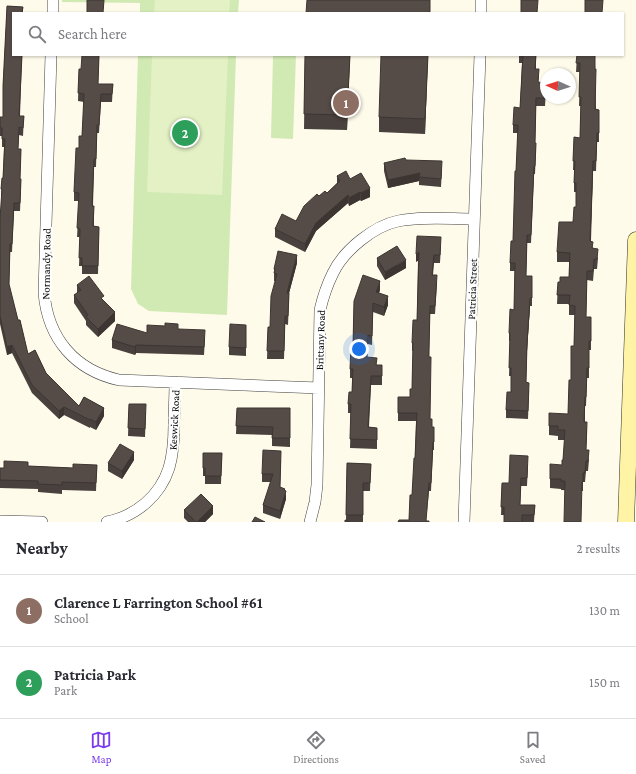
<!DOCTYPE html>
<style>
:root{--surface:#fff;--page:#f7f7f7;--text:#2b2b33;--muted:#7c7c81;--line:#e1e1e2;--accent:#7c3aed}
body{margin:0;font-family:"Crimson Pro",serif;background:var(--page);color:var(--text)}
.compass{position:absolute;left:540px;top:68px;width:36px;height:36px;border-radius:50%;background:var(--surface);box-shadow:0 1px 3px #0004;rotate:273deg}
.you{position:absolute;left:359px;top:349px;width:14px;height:14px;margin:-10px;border:3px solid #fff;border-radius:50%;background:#1a73e8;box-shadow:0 0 0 6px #1a73e833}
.badge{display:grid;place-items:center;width:26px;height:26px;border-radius:50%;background:var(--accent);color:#fff;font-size:13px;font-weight:700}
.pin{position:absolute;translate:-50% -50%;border:2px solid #fff;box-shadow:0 1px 4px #0006}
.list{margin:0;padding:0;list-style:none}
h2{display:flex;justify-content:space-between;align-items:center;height:52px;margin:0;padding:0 16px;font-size:17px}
h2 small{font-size:13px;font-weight:400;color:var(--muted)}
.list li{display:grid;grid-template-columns:26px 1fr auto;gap:12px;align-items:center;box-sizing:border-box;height:72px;padding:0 16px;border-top:1px solid var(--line)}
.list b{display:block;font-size:15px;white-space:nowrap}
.list p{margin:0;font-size:13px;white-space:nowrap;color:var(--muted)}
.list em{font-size:13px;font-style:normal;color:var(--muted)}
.icon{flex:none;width:22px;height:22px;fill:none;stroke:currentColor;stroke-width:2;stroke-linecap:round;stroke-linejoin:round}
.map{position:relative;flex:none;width:636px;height:522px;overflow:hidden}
.search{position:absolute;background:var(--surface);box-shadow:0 1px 3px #0004;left:12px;right:12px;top:12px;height:44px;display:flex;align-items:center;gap:10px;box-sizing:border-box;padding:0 14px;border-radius:0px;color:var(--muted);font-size:15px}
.sheet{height:196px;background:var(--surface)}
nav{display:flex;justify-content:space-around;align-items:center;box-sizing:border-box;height:56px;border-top:1px solid var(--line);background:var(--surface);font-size:11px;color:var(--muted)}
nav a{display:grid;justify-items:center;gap:2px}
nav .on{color:var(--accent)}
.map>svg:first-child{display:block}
</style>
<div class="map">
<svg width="636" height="522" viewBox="0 0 636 522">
<rect width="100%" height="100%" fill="#fffbea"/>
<!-- green -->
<path fill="#d1eab3" d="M62 0H239L238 13H140V3L62 2Z
M138 55H236L227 315 149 311 138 304 131 289Z
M273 55H296L293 139 271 138Z"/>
<!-- pitch -->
<path fill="#e3f1c5" d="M155 0H230L229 13H154Z
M152 55H228L222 195 147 192Z"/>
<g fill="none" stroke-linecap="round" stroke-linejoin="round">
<defs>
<path id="street" d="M53 13V0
M481 13V0
M51 55 44 293C48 339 75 370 119 380L319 388
M0 521 42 522
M107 522C136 516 160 496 169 468 173 454 174 440 174 425 174 411 175 397 175 382
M310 522 315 502 317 485 320 310C323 297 327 285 333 273 344 250 374 226 398 221 423 216 449 219 474 219
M464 522 480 55"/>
<path id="secondary" d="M626 522 636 240"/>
</defs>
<!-- street casing -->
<use href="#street" stroke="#3f3f3f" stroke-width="12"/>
<!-- secondary casing -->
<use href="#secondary" stroke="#2e2e2e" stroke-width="17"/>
<!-- street -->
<use href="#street" stroke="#fff" stroke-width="11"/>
<!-- secondary -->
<use href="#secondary" stroke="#fff3a5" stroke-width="16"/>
</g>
<!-- wall -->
<path fill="#49413e" d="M7 6 23 7V13H13V55H22L20 116H24L23 136 19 135 18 149H21L20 179H21V187L20 211H14L12 252H10L9 285 18 320H20L28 354 35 350 46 373 79 406 84 397 104 408V416L96 430 90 427V428L64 415 59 419 32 393 12 353 7 355 0 324V219L2 197H1L2 178H3L4 147H2V136H0V117H3V86Z
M99 55 98 84H113L112 102H101L99 133H97L96 167H94L93 206 94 214V226L99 227 98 274H82V266H79L80 237H77L79 201H74V192L79 148 82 136 84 102 78 101 79 69H81Z
M305 55H350L347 130 304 129Z
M428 55 425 134 379 132V117Z
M519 55H536V69L539 77 538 82 546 91 545 106H536L535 143 536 151 535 174H534L531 243H527L526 276H532V306H530L527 351 526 382 529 391 528 419 506 418V410L511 392V376H509L510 341H509V333L514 310 515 271H510V263L513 241 518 133H513V125L520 108 522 63H519Z
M577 55 595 69 596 109 599 110V142H597L596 171H593L591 241 593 249 598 258 597 269H594L593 281 587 280 586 317 591 326V350H589V378H587L586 406H585V422L587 431 586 450 589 460 588 471H586L585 482H583V491L561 490V489L550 488V479L562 465 563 460 565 440H558V436L549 435V426L568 414 574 346 575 315H569V304H557L558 282H560L569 277V262H557V252L573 222 576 207V192H574V170H573L574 137 580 138 581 106H579L580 72H576Z
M406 160 442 169 441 187 419 185V181L388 188 384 171V163Z
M337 176 350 179 370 197 361 201 360 200 349 206 348 203 316 231 305 252 275 237V229L296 221 319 196 327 193 337 183Z
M441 245 440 263H434L433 275 437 283 435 314H430L429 355 430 419 432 427H434V450H433L431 491H429L409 520 412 495 415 458 416 421H398V413L410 397 412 389 413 351H412V343L417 320 418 260 416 262Z
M377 258 406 268 385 280 377 266Z
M297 263 289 293V301L288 325 285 324 284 359H267L268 327H270L275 281H274V269Z
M77 285 104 301 115 321 98 337 86 325V321L74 303V295L77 293Z
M380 290 379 293 388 305 384 316 373 312 372 345 368 344 367 357 377 365H382V385H371L369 427 377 428V449L350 448 351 413H348V404L352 392V378H350V369L353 346 354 301Z
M246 325V356L229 355V347Z
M178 329 205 338 204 355 136 353 135 355 112 348V340L147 333Z
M129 404 146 412 145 437 128 436Z
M237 408H290V447L272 446V435L236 434Z
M203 453H222L221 484H205V476H203Z
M281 459 280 487 285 490 286 499 280 519 263 513V505L271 482H262V474Z
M134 460 122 479 108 471V463Z
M347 463 371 464 370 491H363V522H345L346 520Z
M528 464 527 486H521L520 505H535L534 522H504V515H501L502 483H509Z
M97 465 96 491 62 490V494L38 492V489L0 488V468H4L28 466 73 468Z
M184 510 213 514 205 522H188L184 518Z"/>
<!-- shaded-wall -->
<path fill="#3c3532" d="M350 55 347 130V115Z
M428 55 425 134V119Z
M593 161V171L590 251V241Z
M420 173 419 181 388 188V180Z
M370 188V197L361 201V193Z
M360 192V200L349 206V198Z
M348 195V203L316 231 305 252V244L316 223Z
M419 252V260L416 262V254Z
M297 255V263L287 301V293Z
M406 260V268L385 280V272Z
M380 281V290L376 301V292Z
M388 296V305L384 316V307Z
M530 298V306L527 351V343Z
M115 312V321L98 337V329Z
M12 345V353L7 355V347Z
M136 345V353L135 355V347Z
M64 407V415L59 419V411Z
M104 408V416L96 430V422Z
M134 452V460L122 479V471Z
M429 483V491L426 522Z
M285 489V496L286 491V499L280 519V511Z
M213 506V514L205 522H197Z"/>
<!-- building -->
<path fill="#554c48" stroke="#3c3532" d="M87 0H104L103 13H87Z
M307 0H430V13H306Z
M521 0H538L537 13H521Z
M585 0H603L602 13H585Z
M7 6 23 7 22 13H13V55H22L19 116H24L23 128 19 127 18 149H21L20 179H21L20 203H14L12 244H10L9 284 18 320H20L28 354 35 350 46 373 79 406 84 397 104 408 96 422 90 419V420L64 407 59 411 32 385 12 345 7 347 0 316V219L2 189H1L2 178H3L5 139H2V128H0V117H3V86Z
M82 55H99L98 84H113L112 94H101L99 125H97L96 159H94L92 206H94L93 226 99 227 98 266H82V258H79L80 229 77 228 79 193 74 192 76 148H79V136H82L84 94 78 93 79 69H81Z
M305 55H350L347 115 304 114Z
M381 55H428L425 119 379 117Z
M523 55H536L535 69H539L538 82 546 83 545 98H536L535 143H536L535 166H534L531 235H527L526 276H532V298H530L527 343 526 382 529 383 528 411 506 410 507 392H511V368H509L510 333H509L510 309 514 310 515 263H510L511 241H513L515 171H516L518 125H513L514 107 520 108Z
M577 55H595V69H596L595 109 599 110V133H597L596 161H593L590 241 593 242 592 248 598 249 597 259H594L593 271H587L586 317H591V341H589V368H587L586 397H585L584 422H587L586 450H589L588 461H586L585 473H583V482H582L581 522H564L565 481H561V479H550V464L562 465V460H563L565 430H558V426H549V413L568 414 569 380H571V346H574L575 306 569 305 570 295H557L558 282H560V277H569L570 253 557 252 559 222H573L574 207H576V183H574L575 161H573L574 137 580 138 581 97H579L580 63H576Z
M405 158 406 160 442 161 441 179 419 177 420 173 388 180 384 163Z
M346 171 350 179 361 173 370 188 361 193 360 192 349 198 348 195 316 223 305 244 275 229 282 214 296 221 304 206 317 194 319 196 325 191 327 193 340 181 337 176Z
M417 236 441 237 440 255H434L432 275H437L435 306H430L429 350V357H431L430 419H432V427H434V442H433L431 483H429L426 521H429V522H398L399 520H409L410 495H412L414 458H415L417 413H398V397H410V389H412L413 343H412L413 320H417L419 252 416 254Z
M397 246 406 260 385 272 377 258Z
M278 251 297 255 287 293H289L288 316H285L284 351H267L268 327H270L271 296 277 274 274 273 275 269H274Z
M363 275 380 281 376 292 388 296 384 307 373 303 372 336 368 335 367 357 377 358 376 365H382V376H371L368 427 377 428V440L350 439 351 404H348L349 392H352L353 369H350L351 346H353L354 301Z
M89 276 104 296 101 298 115 312 98 329 86 317 88 315 74 295 81 290 77 285Z
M165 323 178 324V329L205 330 204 347 136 345 135 347 112 340 117 324 147 333V325L165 326Z
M230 324 246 325V348L229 347Z
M129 404H146L145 429 128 428Z
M237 408H290V438H272L273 427 236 426Z
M120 444 134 452 122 471 108 463Z
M263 450 281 451 280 487 285 489 284 490 286 491 280 511 263 505 273 474H262Z
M203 453H222L221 476H205V468H203Z
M510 455 528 456 527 478H521L520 505H535L534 515H522V522H504V507H501L502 483H509Z
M4 461 28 462V466L73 468V464L97 465 96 483 62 482V485L38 484V481L0 480V468H4Z
M347 463 371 464 370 483H363V515H346Z
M201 494 213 506 197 522H196L184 510Z
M255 517 265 522H252Z
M345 520 350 522H345Z"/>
<g text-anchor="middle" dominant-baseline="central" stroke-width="4" stroke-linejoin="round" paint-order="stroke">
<!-- street labels -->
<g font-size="11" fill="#0c0c0c" stroke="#fff">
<text transform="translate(46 264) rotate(-89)">Normandy Road</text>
<text transform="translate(472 289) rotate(-88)">Patricia Street</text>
<text transform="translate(320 340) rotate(-88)">Brittany Road</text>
<text transform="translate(174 420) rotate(-87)">Keswick Road</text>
</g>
</g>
</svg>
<svg class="compass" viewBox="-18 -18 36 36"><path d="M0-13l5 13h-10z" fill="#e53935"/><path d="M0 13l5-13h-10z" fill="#7c7c81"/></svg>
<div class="you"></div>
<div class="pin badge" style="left:346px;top:103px;background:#8d6e63">1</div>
<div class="pin badge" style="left:185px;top:133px;background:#2e9e5b">2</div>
<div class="search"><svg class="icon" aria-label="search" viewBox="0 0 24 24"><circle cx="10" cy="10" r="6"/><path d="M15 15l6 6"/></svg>Search here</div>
</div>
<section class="sheet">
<h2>Nearby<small>2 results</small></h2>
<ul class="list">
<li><span class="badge" style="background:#8d6e63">1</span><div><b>Clarence L Farrington School #61</b><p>School</p></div><em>130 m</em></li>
<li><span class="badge" style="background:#2e9e5b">2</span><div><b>Patricia Park</b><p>Park</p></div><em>150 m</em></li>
</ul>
</section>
<nav>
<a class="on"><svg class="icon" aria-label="map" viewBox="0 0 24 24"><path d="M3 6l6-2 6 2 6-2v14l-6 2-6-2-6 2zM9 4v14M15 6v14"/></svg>Map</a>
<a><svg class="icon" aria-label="directions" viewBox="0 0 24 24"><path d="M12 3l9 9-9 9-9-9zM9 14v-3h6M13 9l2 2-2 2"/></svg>Directions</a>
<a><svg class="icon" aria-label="saved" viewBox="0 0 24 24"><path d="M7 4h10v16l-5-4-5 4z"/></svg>Saved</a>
</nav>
